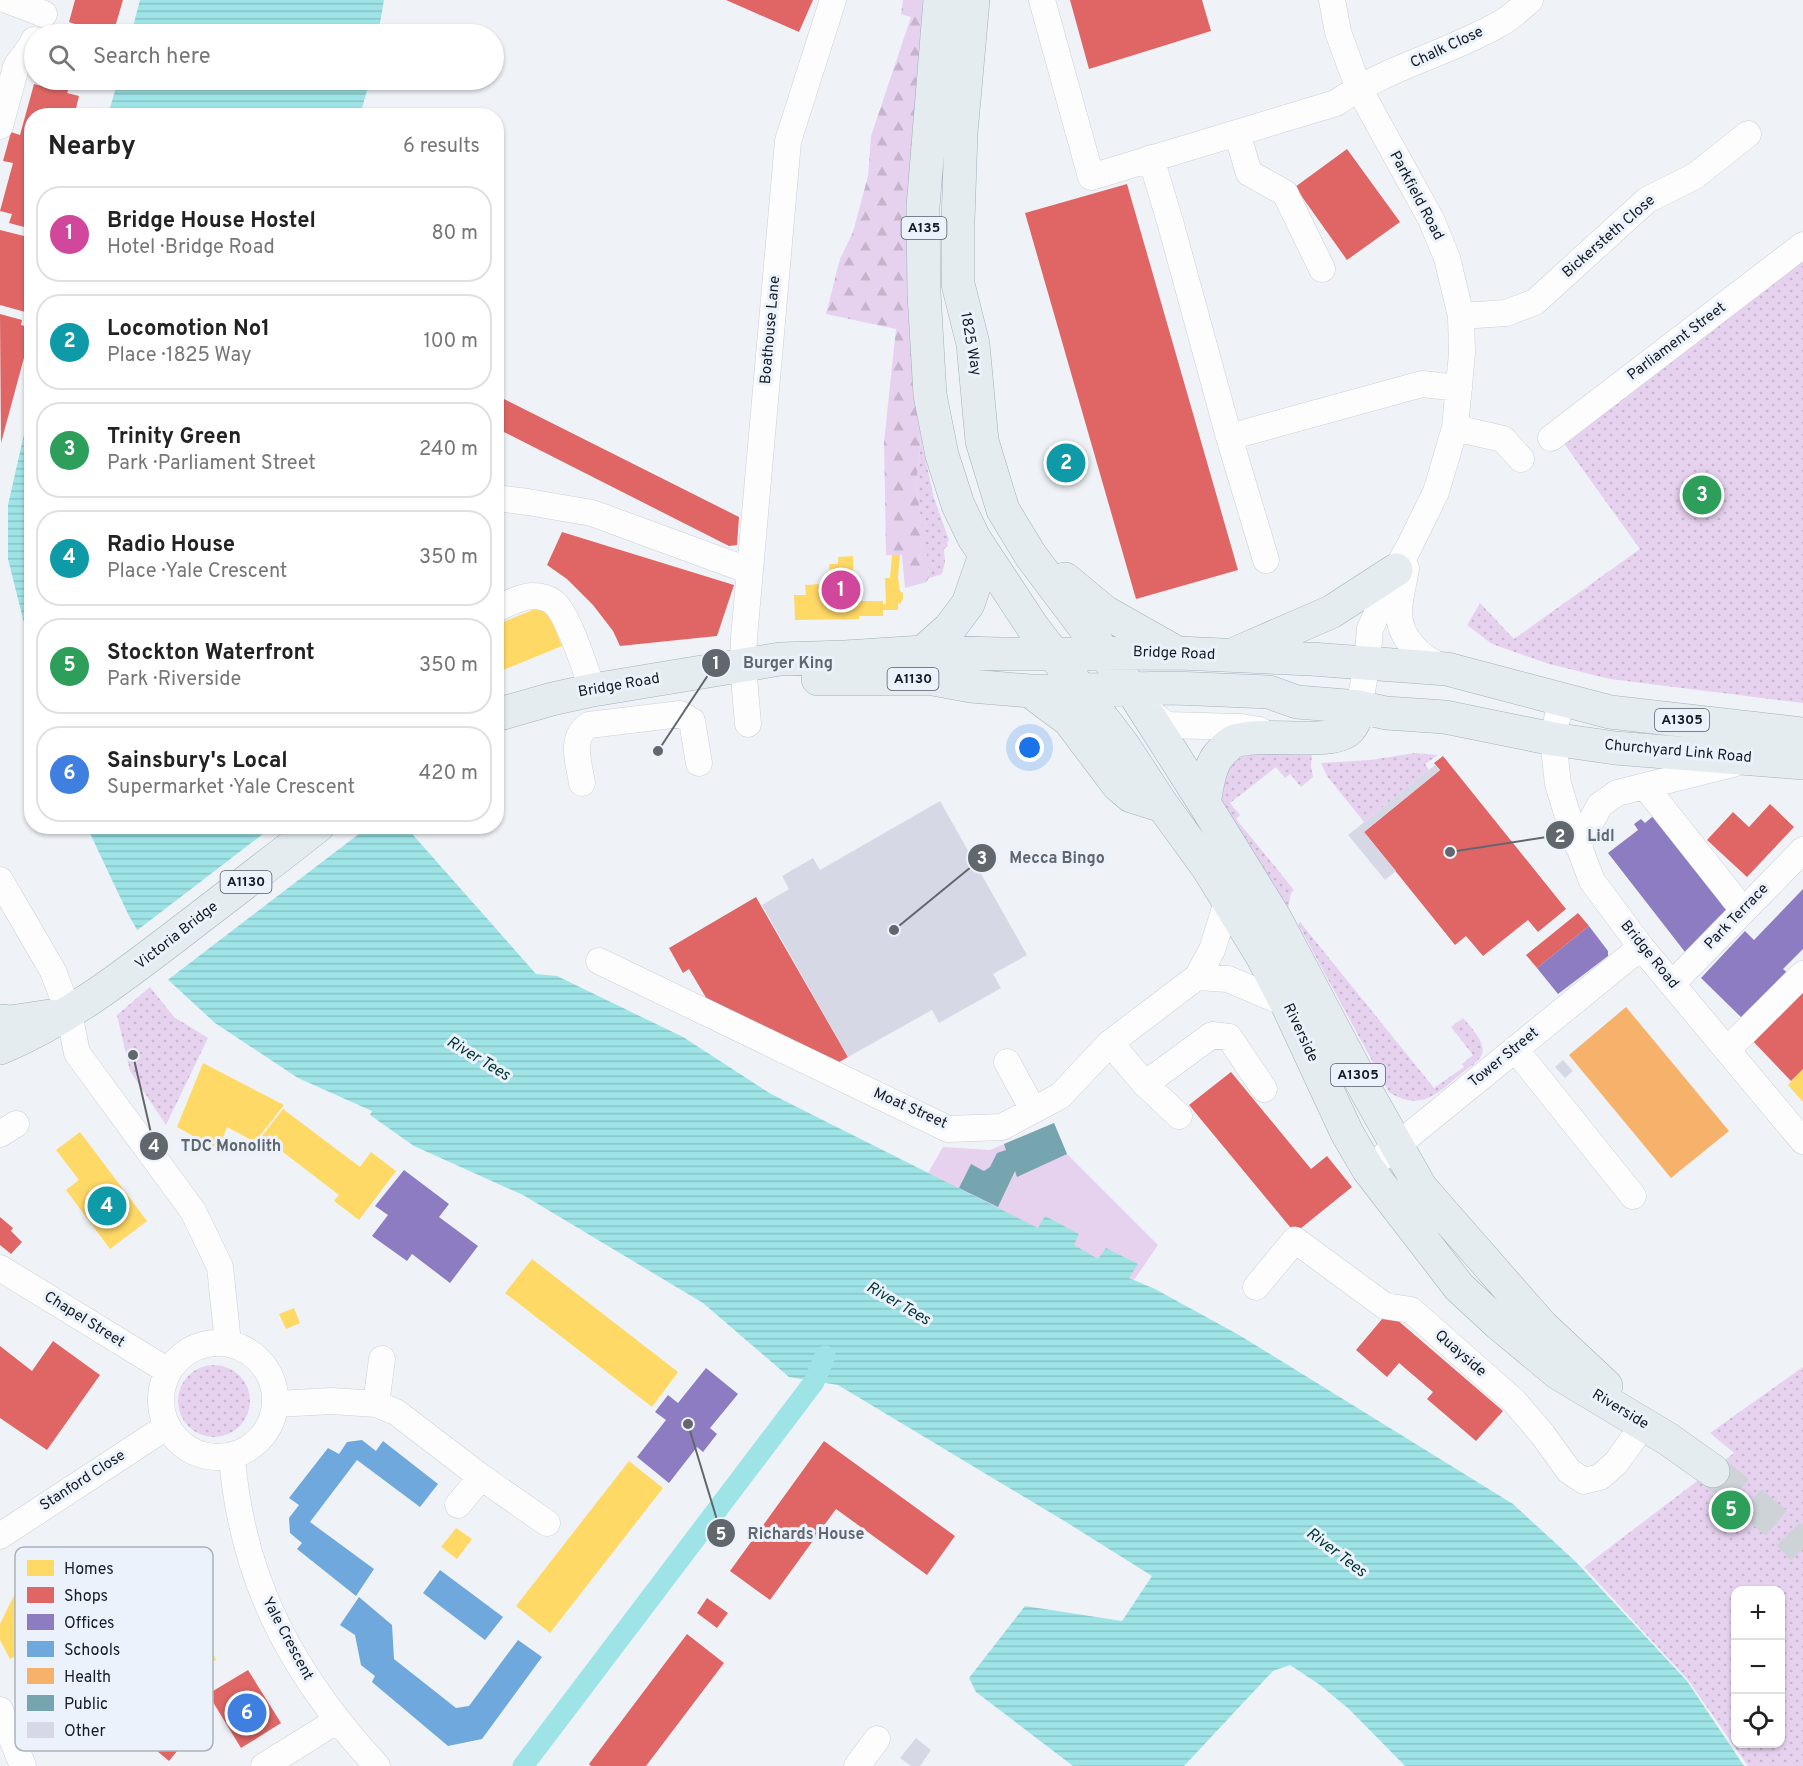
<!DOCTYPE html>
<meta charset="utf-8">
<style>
:root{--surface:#fff;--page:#f6f6f6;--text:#222;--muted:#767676;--line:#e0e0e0;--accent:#62676e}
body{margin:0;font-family:Overpass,sans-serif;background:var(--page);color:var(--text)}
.controls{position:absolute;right:18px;bottom:18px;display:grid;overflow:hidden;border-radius:12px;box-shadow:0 2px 4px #0004}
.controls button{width:54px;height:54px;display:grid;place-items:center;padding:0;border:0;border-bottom:2px solid var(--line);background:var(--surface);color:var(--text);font:30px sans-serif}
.you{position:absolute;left:1030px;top:748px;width:21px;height:21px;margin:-15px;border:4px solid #fff;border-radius:50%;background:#1a73e8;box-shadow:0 0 0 9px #1a73e833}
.badge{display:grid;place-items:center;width:39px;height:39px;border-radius:50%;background:var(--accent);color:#fff;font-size:20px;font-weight:700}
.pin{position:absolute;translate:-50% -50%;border:3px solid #fff;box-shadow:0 2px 6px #0006}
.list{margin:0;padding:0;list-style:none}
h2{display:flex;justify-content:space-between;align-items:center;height:78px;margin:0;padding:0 24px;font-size:26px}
h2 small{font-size:20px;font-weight:400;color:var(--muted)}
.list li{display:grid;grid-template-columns:39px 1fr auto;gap:18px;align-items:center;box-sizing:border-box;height:96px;margin:0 12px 12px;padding:0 12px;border:2px solid var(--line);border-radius:24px}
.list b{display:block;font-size:22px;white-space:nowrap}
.list p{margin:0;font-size:20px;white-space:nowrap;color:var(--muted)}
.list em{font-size:20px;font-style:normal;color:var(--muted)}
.icon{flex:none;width:33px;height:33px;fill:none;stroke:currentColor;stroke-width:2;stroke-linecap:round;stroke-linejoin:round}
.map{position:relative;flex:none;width:1803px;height:1766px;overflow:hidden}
.search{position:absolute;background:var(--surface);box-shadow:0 2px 4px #0004;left:24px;top:24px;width:480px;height:66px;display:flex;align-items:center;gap:15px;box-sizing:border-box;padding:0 21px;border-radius:33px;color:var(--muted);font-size:22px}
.panel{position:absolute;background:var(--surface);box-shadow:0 2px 4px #0004;left:24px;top:108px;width:480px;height:726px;border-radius:24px}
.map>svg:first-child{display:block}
</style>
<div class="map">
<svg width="1803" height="1766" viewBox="0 0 1803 1766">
<defs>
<pattern id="green-dots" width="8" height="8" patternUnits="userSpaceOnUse" patternTransform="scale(1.5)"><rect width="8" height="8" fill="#e6d2ee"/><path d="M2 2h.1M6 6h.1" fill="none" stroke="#c5b4cc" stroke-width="1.8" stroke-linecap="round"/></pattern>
<pattern id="forest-firs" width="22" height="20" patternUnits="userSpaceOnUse" patternTransform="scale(1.5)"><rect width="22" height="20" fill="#e6d2ee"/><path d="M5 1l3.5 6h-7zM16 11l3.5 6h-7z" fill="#c5b4cc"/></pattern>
<pattern id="water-rules" width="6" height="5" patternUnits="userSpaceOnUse" patternTransform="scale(1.5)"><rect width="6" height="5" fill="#9ee4e6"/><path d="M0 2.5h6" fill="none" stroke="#87c3c5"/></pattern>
</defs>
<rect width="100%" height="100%" fill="#eff3f8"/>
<!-- green -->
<path fill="url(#green-dots)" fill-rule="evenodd" d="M1803 260V703L1610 679 1549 664 1492 644 1467 625 1480 603 1514 639 1640 549 1563 442Z
M921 439 934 498 949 540 947 542 948 546 944 549 945 562 942 574 927 579 929 575 916 487Z
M1251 752 1312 754 1311 766 1313 777 1301 787 1290 774 1285 778 1276 767 1230 803 1240 815 1236 819 1294 890 1291 893 1288 908 1220 797C1222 772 1228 763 1251 752Z
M1415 753 1438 755 1425 764 1429 770 1364 822 1327 776 1321 763 1370 760Z
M1300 922 1434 1088 1464 1067 1462 1064 1473 1055 1451 1027 1463 1018C1470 1026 1486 1042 1482 1054 1479 1062 1468 1068 1462 1073 1437 1094 1421 1112 1389 1092L1298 924Z
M150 987 174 1017 208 1038 166 1125 130 1071 117 1015Z
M178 1401a36 36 0 1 1 72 0a36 36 0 1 1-72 0Z
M1803 1367V1766H1748L1688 1680 1584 1567 1734 1453 1710 1433ZM1736 1590H1780V1744H1736Z"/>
<!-- forest -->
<path fill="url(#forest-firs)" d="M903 0H927L917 379 921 439 916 487 926 548 929 576 927 582 905 588 902 555H886L884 442 896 329 826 314 840 259 853 232 868 176 871 136 911 17 901 14Z"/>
<!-- pitch -->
<path fill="#e6d2ee" d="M1054 1123 1067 1154 1158 1245 1134 1280 928 1173 943 1147 990 1150Z"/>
<!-- water -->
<path fill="url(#water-rules)" d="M140 0H384L378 34H131Z
M118 80H370L360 115H108Z
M31 403V651L8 559V505Z
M87 827H406L536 974 557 976 683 1037 771 1094 1038 1228 1045 1216 1079 1234 1074 1245 1098 1259 1106 1248 1138 1264 1129 1278 1155 1289 1239 1335 1513 1504 1576 1562 1687 1681 1744 1766H1405L1349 1709 1320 1685 1290 1665 1273 1671 1184 1766H1073L976 1692 969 1678 1025 1606 1122 1621 1152 1576 1066 1522 838 1385 789 1377 703 1303 523 1195 414 1146 370 1115 372 1111 298 1078 215 1023 164 976 129 916Z"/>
<!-- pier -->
<path fill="#eff3f8" d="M272 827H368L165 982 161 978 135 932Z"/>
<!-- homes -->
<path fill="#ffd966" d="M892 555H900L898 577 900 591 903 593V599L900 604 898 603V610H883V616H859V619L795 620 794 595H806L805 585 821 584 822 602 833 601 829 564H838V557L853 556V581H849V601H883V604H886L885 578H890Z
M545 605 562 646 496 673V625Z
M203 1063 284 1105 255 1142 227 1127 218 1150 177 1127Z
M1803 1069V1102L1788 1085Z
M283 1109 360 1167 371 1152 396 1171 359 1220 334 1201 339 1195 262 1136Z
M80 1132 147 1221 110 1249 66 1190 79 1180 56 1150Z
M532 1259 678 1372 652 1407 505 1293Z
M294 1308 300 1323 286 1329 279 1314Z
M629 1461 663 1488 550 1633 516 1606Z
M456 1528 472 1539 457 1559 441 1547Z
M68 1553 109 1572 112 1566 127 1563 145 1571 151 1586 149 1592 172 1602 180 1598 189 1603 216 1660 184 1675 180 1668 174 1670 162 1644 70 1600 55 1608 43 1633 47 1641 10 1659 0 1640V1624L24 1575Z"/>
<!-- shops -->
<path fill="#e06666" d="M75 0H123L113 34 103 32 102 34H79L81 26 69 22Z
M726 0H813L799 32Z
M1070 0H1202L1211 31 1089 69Z
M46 81 69 88 67 93 79 96 74 116H32V229L9 223 12 214 0 211 13 163 3 161 11 132 20 135 34 84 45 87Z
M1347 149 1400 222 1347 260 1295 187Z
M1127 184 1238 570 1136 599 1025 213Z
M0 230 32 238V304L29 313 0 305Z
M0 314 22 320 21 325 32 328 1 443Z
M496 395 739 517 737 545 729 546 496 428Z
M562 532 734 585 717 636 620 646 613 631 593 605 567 579 547 565Z
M1443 756 1566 909 1538 932 1528 920 1483 956 1466 936 1455 945 1364 832 1440 770 1434 763Z
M1770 804 1794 827 1747 877 1707 840 1733 812 1749 827Z
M756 897 848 1057 829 1068 711 1006 689 969 683 973 669 948Z
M1578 913 1589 926 1537 968 1526 955Z
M1803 982V1069L1791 1081 1749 1037Z
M1231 1072 1311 1169 1327 1156 1352 1187 1295 1233 1189 1105Z
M0 1217 13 1228 11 1231 22 1242 11 1254 0 1245Z
M1388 1312 1503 1411 1476 1441 1427 1399 1433 1392 1399 1363 1387 1377 1356 1350Z
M53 1341 100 1375 47 1450 0 1418V1346L32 1371Z
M824 1441 955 1536 927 1575 836 1509 770 1600 730 1571Z
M707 1598 728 1613 717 1628 697 1613Z
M687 1634 724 1663 646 1766H591L589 1764Z
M248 1670 281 1723 241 1748 208 1694Z
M165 1739 178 1750 169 1761 157 1751Z"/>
<!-- offices -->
<path fill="#8e7cc3" d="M1658 812 1731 905 1685 952 1608 853 1638 830 1634 824 1641 819 1645 823Z
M1803 889V949L1783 969 1790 975 1746 1022 1701 978 1745 931 1754 940Z
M1589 926 1608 951V956L1558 994 1537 968Z
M404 1170 449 1204 439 1217 478 1246 450 1283 412 1254 407 1261 372 1236 388 1215 375 1206Z
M706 1368 738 1394 710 1428 717 1434 703 1452 697 1447 669 1483 637 1457 666 1420 655 1412 668 1395 678 1403Z"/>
<!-- schools -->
<path fill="#6fa8dc" d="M362 1440 376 1451 383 1441 438 1484 420 1507 357 1460 310 1522 374 1569 356 1596 297 1549 302 1543 290 1533 289 1518 299 1505 289 1498 328 1448 339 1454 347 1442Z
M440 1570 503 1617 485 1640 423 1593Z
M359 1597 392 1625 394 1659 456 1708 469 1706 518 1640 542 1657 482 1739 448 1746 372 1682 375 1676 361 1665 355 1635 340 1625Z"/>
<!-- health -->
<path fill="#f6b26b" d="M1626 1007 1729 1131 1671 1178 1569 1055Z"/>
<!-- public -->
<path fill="#76a5af" d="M1054 1123 1067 1154 1017 1177 1015 1171 998 1207 959 1188 971 1164 984 1171 990 1167 997 1153 1006 1150 1004 1144Z"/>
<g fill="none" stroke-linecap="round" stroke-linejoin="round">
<!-- canal -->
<path stroke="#9ee4e6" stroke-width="21" d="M523 1766 814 1382 825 1356"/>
</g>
<!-- building -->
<path fill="#d7d8e6" d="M1435 765 1440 770 1364 832 1396 871 1385 880 1348 835Z
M940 801 1027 955 993 974 1001 988 939 1023 932 1010 848 1057 762 905 789 889 782 876 813 858 820 870Z
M1563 1060 1573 1071 1565 1078 1555 1067Z
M916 1738 931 1750 920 1766H911L900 1758Z"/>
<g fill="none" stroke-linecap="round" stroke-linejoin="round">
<!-- major-tunnel -->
<path stroke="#ced3d8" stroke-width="33" stroke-dasharray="33 16" stroke-linecap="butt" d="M1713 1471 1786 1531 1803 1549"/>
<defs>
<path id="minor" d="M7 0 44 14
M1042 0 1091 177 1336 103C1386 67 1448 54 1501 23 1512 17 1521 8 1530 0
M1332 0 1338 32 1358 87 1431 219 1447 258 1461 316 1462 353 1455 428 1436 492 1409 547 1396 570 1370 629 1367 664 1359 707
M0 126 16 67C21 57 30 51 34 40
M1237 133 1249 173 1285 193 1322 269
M1151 158 1171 225 1229 437 1266 560
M1461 316 1506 313 1535 302 1647 200 1695 176 1748 134
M1455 428 1503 439 1521 459
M1229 437 1422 384 1459 388
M1551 438 1803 245
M496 498 528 502 592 513 750 571
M1406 568C1404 581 1400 596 1399 610 1398 638 1421 659 1445 668
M496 609C507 604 519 597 531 596 539 596 547 597 553 602 569 614 585 670 593 690
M1561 700 1553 739 1558 784 1570 823 1592 881 1641 947 1803 1141
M1148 708 1155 716 1167 725 1241 727 1260 730
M748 724 743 666 744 638 788 141 833 0
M582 783C579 763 569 738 589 725L680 714 692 721 699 763
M1645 786 1743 910
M1578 846 1600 805 1617 793 1733 764
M0 880 53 971 69 1013 77 1053 193 1211 220 1267 228 1343
M599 961 948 1129 1002 1127 1060 1096 1110 1043 1197 977 1212 950 1228 899
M1197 977 1228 979 1287 1004
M1672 984 1803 850
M1110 1043 1145 1084 1179 1116
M1515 1049 1633 1196
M1727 1050 1803 974
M1007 1062 1033 1110
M1145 1084 1212 1035 1229 1037 1264 1089
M0 1134 16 1124
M1368 1169 1641 947
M0 1268 168 1371
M1256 1287 1295 1240 1385 1306 1411 1310 1514 1401 1543 1435 1569 1471 1584 1481 1600 1477 1616 1463 1644 1424
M161 1400a57 57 0 1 1 114 0a57 57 0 1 1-114 0Z
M276 1404 332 1401 376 1404 396 1412 481 1477 547 1523
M376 1404 382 1359
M232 1457C242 1582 293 1675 377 1766
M458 1505 481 1477
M0 1536 166 1427
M0 1710 23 1766
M264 1766 338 1720
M857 1766 877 1739"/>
<path id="major" d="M940 0 923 207 924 293 930 395 942 455 958 505 974 538 1032 626 1123 745 1163 806 1208 868 1261 954 1287 1004 1347 1133 1368 1169 1459 1287 1499 1324 1558 1373 1668 1439 1713 1471
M973 0 961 133 958 221V284L973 344 982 441 1003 510 1031 556 1132 690 1204 803 1276 920 1369 1096 1421 1188 1542 1326 1606 1386
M1065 579 1105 612 1174 651
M923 652 950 628 968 604 985 555
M1239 652 1331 612 1396 570
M818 679H933L971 686 1030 691 1174 688 1269 692 1297 702 1359 707 1386 713 1445 717 1553 739 1615 748 1803 763
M1030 691 1069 720 1118 785 1131 796 1163 806
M496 715 552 699 593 690 780 659 845 657 923 652 1001 654 1179 653 1311 659 1447 669 1610 712 1803 734
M1204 803C1207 788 1209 766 1219 755 1222 751 1229 744 1233 742 1259 730 1335 748 1350 728 1355 723 1357 713 1359 707
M0 1021 10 1022 50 1016
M0 1048C65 1021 121 978 177 935 224 899 271 863 318 826"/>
</defs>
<!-- minor casing -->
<use href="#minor" stroke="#cacfd6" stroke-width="27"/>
<!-- major casing -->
<use href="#major" stroke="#a1b0b9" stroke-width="34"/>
<!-- minor -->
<use href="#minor" stroke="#fdfdfe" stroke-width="26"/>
<!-- major -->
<use href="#major" stroke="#e4ecf0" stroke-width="33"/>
</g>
<g text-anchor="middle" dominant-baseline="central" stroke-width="6" stroke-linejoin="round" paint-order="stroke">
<!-- shield labels -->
<g fill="#ebf2fc" stroke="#565c65" stroke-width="1.5">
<rect x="901.5" y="217" width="45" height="22" rx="4.5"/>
<rect x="887.5" y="668" width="51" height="22" rx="4.5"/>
<rect x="1655" y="709" width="54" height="22" rx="4.5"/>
<rect x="220.5" y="871" width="51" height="22" rx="4.5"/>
<rect x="1331" y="1064" width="54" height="22" rx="4.5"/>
</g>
<g font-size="14" font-weight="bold" fill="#161c24">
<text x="924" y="228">A135</text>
<text x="913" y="679">A1130</text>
<text x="1682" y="720">A1305</text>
<text x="246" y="882">A1130</text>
<text x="1358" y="1075">A1305</text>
</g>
<!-- street labels -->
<g font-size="15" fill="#161c24" stroke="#ebf2fc">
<text transform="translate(1447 48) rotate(-25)">Chalk Close</text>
<text transform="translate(1416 196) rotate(62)">Parkfield Road</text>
<text transform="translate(1609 237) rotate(-41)">Bickersteth Close</text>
<text transform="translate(771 330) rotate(-85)">Boathouse Lane</text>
<text transform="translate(1677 342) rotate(-37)">Parliament Street</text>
<text transform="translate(970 344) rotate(80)">1825 Way</text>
<text transform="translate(1174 654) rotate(2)">Bridge Road</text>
<text transform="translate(619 686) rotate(-10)">Bridge Road</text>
<text transform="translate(1678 752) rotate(5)">Churchyard Link Road</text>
<text transform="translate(1737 917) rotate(-46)">Park Terrace</text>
<text transform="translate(177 936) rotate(-38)">Victoria Bridge</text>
<text transform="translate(1649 955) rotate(51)">Bridge Road</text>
<text transform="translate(1300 1033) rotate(65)">Riverside</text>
<text transform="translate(1504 1058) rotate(-39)">Tower Street</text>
<text transform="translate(910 1109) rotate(24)">Moat Street</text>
<text transform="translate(84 1320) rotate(32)">Chapel Street</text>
<text transform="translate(1460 1354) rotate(41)">Quayside</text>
<text transform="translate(1620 1410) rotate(31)">Riverside</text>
<text transform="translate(83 1481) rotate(-33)">Stanford Close</text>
<text transform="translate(287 1639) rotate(62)">Yale Crescent</text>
</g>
<!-- water labels -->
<g font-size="16" font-style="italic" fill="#033535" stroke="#ebf2fc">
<text transform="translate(478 1059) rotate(31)">River Tees</text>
<text transform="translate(898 1304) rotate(30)">River Tees</text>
<text transform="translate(1336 1553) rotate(37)">River Tees</text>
</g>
</g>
<!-- legend -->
<rect x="15" y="1547" width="198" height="204" rx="9" fill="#ebf2fc" stroke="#abb2bb" stroke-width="1.5"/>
<rect x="27" y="1560" width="27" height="16" fill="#ffd966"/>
<rect x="27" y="1587" width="27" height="16" fill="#e06666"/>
<rect x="27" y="1614" width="27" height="16" fill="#8e7cc3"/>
<rect x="27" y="1641" width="27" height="16" fill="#6fa8dc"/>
<rect x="27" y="1668" width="27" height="16" fill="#f6b26b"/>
<rect x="27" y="1695" width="27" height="16" fill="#76a5af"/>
<rect x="27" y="1722" width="27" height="16" fill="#d7d8e6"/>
<g font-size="16" fill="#161c24">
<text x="64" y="1574">Homes</text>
<text x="64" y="1601">Shops</text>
<text x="64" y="1628">Offices</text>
<text x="64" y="1655">Schools</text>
<text x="64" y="1682">Health</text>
<text x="64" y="1709">Public</text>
<text x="64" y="1736">Other</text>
</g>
<!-- callouts -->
<path fill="none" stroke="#62676e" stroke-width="2" d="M658 751L716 663M1450 852L1560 835M894 930L982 858M133 1055L154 1146M688 1424L721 1533"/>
<g fill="#62676e" stroke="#ebf2fc" stroke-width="2">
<circle cx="658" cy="751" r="6"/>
<circle cx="1450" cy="852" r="6"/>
<circle cx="894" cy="930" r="6"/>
<circle cx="133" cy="1055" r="6"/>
<circle cx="688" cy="1424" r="6"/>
<circle cx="716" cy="663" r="15"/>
<circle cx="1560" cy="835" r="15"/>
<circle cx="982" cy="858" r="15"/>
<circle cx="154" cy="1146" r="15"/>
<circle cx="721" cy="1533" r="15"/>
</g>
<g font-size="18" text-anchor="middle" font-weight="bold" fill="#fff">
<text x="716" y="669">1</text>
<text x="1560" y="842">2</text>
<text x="982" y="864">3</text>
<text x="154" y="1152">4</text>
<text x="721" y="1540">5</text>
</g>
<g font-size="16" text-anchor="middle" font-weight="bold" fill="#62676e" stroke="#ebf2fc" stroke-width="6" stroke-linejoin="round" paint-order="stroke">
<text x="788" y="668">Burger King</text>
<text x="1601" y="841">Lidl</text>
<text x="1057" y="863">Mecca Bingo</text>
<text x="231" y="1151">TDC Monolith</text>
<text x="806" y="1539">Richards House</text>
</g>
</svg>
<div class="controls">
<button>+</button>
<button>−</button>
<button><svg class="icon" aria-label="locate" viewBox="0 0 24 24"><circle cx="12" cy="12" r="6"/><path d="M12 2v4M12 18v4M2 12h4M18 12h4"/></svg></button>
</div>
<div class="you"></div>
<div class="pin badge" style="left:841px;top:590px;background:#d1479c">1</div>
<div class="pin badge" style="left:1066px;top:463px;background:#0f9aa8">2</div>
<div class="pin badge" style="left:1702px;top:495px;background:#2e9e5b">3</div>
<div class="pin badge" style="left:107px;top:1206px;background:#0f9aa8">4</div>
<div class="pin badge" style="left:1731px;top:1510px;background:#2e9e5b">5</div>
<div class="pin badge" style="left:247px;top:1713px;background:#3f7fe0">6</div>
<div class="search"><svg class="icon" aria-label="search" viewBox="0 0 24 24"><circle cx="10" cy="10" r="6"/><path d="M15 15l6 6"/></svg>Search here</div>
<section class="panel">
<h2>Nearby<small>6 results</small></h2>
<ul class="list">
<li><span class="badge" style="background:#d1479c">1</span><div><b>Bridge House Hostel</b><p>Hotel · Bridge Road</p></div><em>80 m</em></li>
<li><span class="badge" style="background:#0f9aa8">2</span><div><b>Locomotion No1</b><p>Place · 1825 Way</p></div><em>100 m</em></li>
<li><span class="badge" style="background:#2e9e5b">3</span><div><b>Trinity Green</b><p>Park · Parliament Street</p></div><em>240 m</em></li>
<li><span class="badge" style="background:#0f9aa8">4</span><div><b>Radio House</b><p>Place · Yale Crescent</p></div><em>350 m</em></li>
<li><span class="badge" style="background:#2e9e5b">5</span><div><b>Stockton Waterfront</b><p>Park · Riverside</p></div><em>350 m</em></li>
<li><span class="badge" style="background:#3f7fe0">6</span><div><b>Sainsbury's Local</b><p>Supermarket · Yale Crescent</p></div><em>420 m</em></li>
</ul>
</section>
</div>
